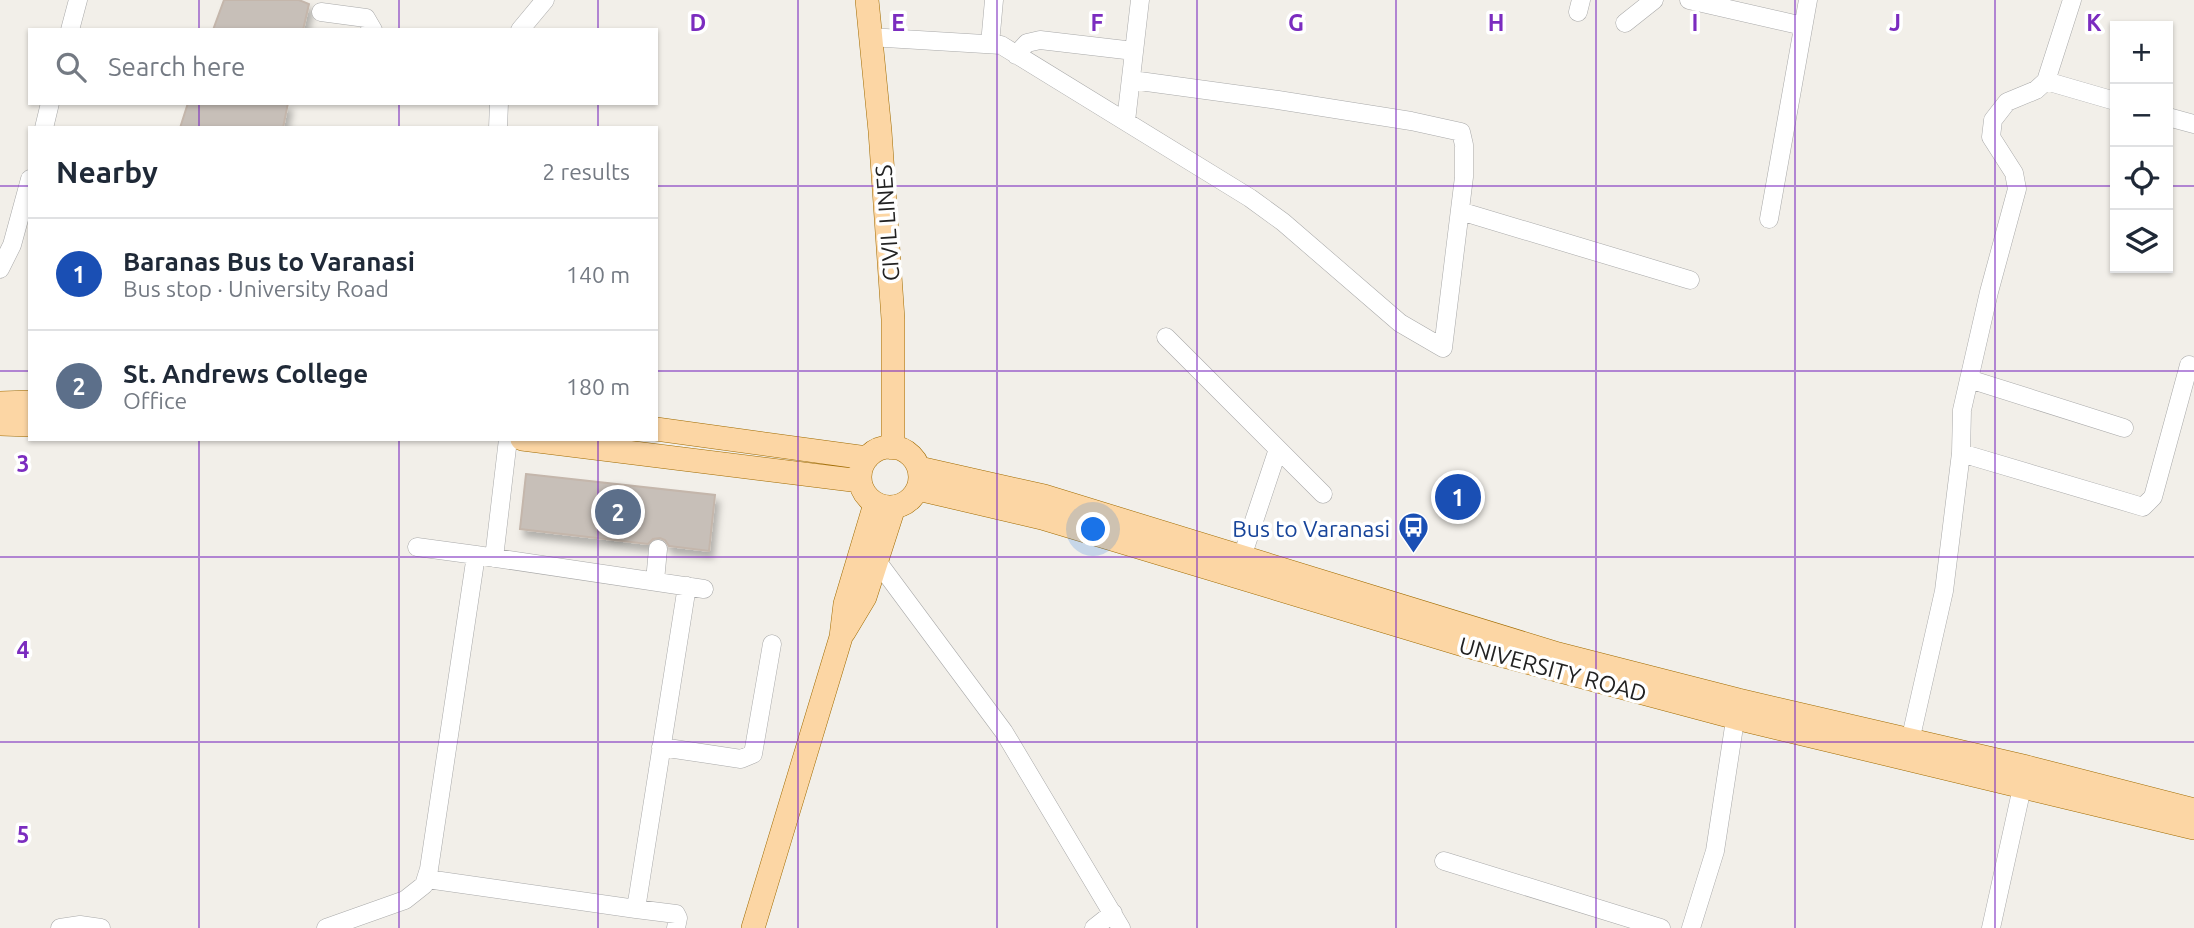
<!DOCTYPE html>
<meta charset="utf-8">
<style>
:root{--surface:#fff;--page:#f6f6f7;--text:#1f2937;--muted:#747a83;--line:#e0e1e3;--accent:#7c3aed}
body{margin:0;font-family:Ubuntu,sans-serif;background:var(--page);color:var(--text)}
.controls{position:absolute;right:21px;top:21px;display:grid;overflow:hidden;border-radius:0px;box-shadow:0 2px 5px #0004}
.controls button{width:63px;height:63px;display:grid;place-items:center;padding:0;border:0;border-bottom:2px solid var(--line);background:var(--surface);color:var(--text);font:35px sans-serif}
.you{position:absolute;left:1094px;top:530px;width:24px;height:24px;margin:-18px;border:5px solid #fff;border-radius:50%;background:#1a73e8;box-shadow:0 0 0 10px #1a73e833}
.badge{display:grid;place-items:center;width:46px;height:46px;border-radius:50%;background:var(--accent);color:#fff;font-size:23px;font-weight:700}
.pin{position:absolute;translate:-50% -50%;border:4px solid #fff;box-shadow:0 2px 7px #0006}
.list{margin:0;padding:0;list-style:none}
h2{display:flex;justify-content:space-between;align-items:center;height:91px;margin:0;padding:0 28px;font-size:30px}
h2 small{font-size:23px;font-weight:400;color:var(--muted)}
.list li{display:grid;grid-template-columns:46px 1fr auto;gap:21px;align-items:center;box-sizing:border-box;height:112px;padding:0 28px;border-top:2px solid var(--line)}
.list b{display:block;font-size:26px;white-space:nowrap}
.list p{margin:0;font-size:23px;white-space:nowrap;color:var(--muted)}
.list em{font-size:23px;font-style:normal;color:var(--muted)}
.icon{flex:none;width:38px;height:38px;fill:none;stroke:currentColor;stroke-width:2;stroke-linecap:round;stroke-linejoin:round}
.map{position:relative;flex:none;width:2194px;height:928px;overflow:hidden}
.search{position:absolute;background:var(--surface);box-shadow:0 2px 5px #0004;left:28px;top:28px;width:630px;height:77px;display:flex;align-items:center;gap:18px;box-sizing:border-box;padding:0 24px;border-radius:0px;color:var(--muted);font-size:26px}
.panel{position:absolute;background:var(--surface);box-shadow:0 2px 5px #0004;left:28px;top:126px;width:630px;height:315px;border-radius:0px}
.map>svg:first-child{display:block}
</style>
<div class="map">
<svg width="2194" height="928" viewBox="0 0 2194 928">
<defs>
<filter id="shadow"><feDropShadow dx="4" dy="7" stdDeviation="3.5" flood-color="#0004"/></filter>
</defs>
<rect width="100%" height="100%" fill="#f2efe9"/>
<!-- building -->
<path fill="#c7bfb8" stroke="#c4b6ab" stroke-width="2" filter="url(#shadow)" d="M224 0H299L309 4 303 30H213Z
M188 103H288L283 128H180Z
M526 474 715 495 709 551 669 546 665 540 660 538 653 539 648 544 520 529Z"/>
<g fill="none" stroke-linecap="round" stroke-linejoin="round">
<defs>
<path id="minor" d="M1689 0 1803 26
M321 12 366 18 373 30
M1578 12 1581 0
M1625 23 1654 0
M70 30 78 0
M520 30 545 0
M869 37 1001 45 1250 198 1283 222 1400 323 1443 348 1464 177V145L1461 132 1411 121 1278 100 1132 80
M990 44 994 0
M1016 55 1027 43 1040 40 1134 51
M2046 81 2115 101
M2168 117 2194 124
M1126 121 1140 0
M44 128 50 103
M498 128 499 103
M1460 211 1690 280
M1769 219 1808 0
M0 269 12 245 30 179
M1166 337 1323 494
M1969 379 2124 428
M1961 453 2143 507 2153 497 2189 365
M417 547 476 555
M494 558 508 439
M877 561 1004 732 1121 928
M1238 569 1278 449
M655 581 658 549
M661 747 741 759 753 754 772 644
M1908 750 1944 591 1961 453 1962 410 1989 292 2017 189 2014 173 1991 137 1993 120 2007 102 2036 90 2046 81 2072 0
M1444 861 1661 928
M427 879 636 909 687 586
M636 909 676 914 678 918 676 928
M60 928 80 925 101 928
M326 928 405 900 424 885 429 869 476 555 704 589
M1094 928 1113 913
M1691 928 1715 851 1737 707
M1991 928 2025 774"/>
<path id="major" d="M867 0 880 131 893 319V448
M0 403 30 402
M0 424 30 425
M656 429 867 458
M522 439 860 481
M860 477a30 30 0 1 1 60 0a30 30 0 1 1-60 0Z
M919 468 1044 496 1558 654 1738 700 2027 767 2194 810
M918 489 1042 518 1470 647 1736 718 2194 828
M844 632 865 597 894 507
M753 928 841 637 845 604 875 504"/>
</defs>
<!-- minor casing -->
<use href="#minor" stroke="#a9a9a9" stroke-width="19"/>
<!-- major casing -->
<use href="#major" stroke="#a06b00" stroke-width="24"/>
<!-- minor -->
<use href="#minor" stroke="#fff" stroke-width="18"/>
<!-- major -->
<use href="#major" stroke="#fcd6a4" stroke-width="23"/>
</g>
<!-- grid -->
<path fill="none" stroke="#7b2cbf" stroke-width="2" stroke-opacity="0.55" d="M199 0V30M399 0V30M598 0V30M798 0V928M997 0V928M1197 0V928M1396 0V928M1596 0V928M1795 0V928M1995 0V928M199 103V128M399 103V128M598 103V128M0 186H30M656 186H2115M2168 186H2194M0 371H30M656 371H2194M199 439V928M399 439V928M598 439V928M0 557H2194M0 742H2194"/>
<!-- icons -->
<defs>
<symbol id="bus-pin" viewBox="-11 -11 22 30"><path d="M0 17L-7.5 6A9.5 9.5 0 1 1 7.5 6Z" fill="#1a4fb4" stroke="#fff"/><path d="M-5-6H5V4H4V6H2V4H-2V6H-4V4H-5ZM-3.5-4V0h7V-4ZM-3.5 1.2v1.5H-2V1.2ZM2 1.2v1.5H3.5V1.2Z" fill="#fff"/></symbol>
</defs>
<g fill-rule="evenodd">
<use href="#bus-pin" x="1396" y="510" width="35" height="47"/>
</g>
<g text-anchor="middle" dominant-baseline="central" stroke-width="7" stroke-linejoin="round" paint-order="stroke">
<!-- street labels -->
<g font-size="23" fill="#222" stroke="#fff">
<text transform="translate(887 223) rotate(-94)">CIVIL LINES</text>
<text transform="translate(1553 669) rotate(15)">UNIVERSITY ROAD</text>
</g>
<!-- transit labels -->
<g font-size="23" fill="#164399" stroke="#fff" text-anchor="end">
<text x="1390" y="528">Bus to Varanasi</text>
</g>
</g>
<g font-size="23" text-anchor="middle" font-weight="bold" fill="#7b2cbf" stroke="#fff" stroke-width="7" stroke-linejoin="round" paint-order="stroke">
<text x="698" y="31">D</text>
<text x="898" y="31">E</text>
<text x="1097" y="31">F</text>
<text x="1296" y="31">G</text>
<text x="1496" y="31">H</text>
<text x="1695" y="31">I</text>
<text x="1895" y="31">J</text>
<text x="2094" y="31">K</text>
<text x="23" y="472">3</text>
<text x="23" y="658">4</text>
<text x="23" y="843">5</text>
</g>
</svg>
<div class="controls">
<button>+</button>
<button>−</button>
<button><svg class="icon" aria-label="locate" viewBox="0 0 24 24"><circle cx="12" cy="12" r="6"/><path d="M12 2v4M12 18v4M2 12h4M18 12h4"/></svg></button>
<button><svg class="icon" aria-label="layers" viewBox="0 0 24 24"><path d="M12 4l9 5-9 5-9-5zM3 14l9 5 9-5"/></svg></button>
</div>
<div class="you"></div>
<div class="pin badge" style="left:1458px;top:497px;background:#1a4fb4">1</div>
<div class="pin badge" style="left:618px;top:512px;background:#5c6f8a">2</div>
<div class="search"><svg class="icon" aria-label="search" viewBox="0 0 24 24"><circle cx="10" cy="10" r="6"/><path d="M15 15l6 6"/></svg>Search here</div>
<section class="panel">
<h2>Nearby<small>2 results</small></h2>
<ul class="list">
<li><span class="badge" style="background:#1a4fb4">1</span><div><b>Baranas Bus to Varanasi</b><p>Bus stop · University Road</p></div><em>140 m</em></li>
<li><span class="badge" style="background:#5c6f8a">2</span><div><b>St. Andrews College</b><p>Office</p></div><em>180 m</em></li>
</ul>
</section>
</div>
